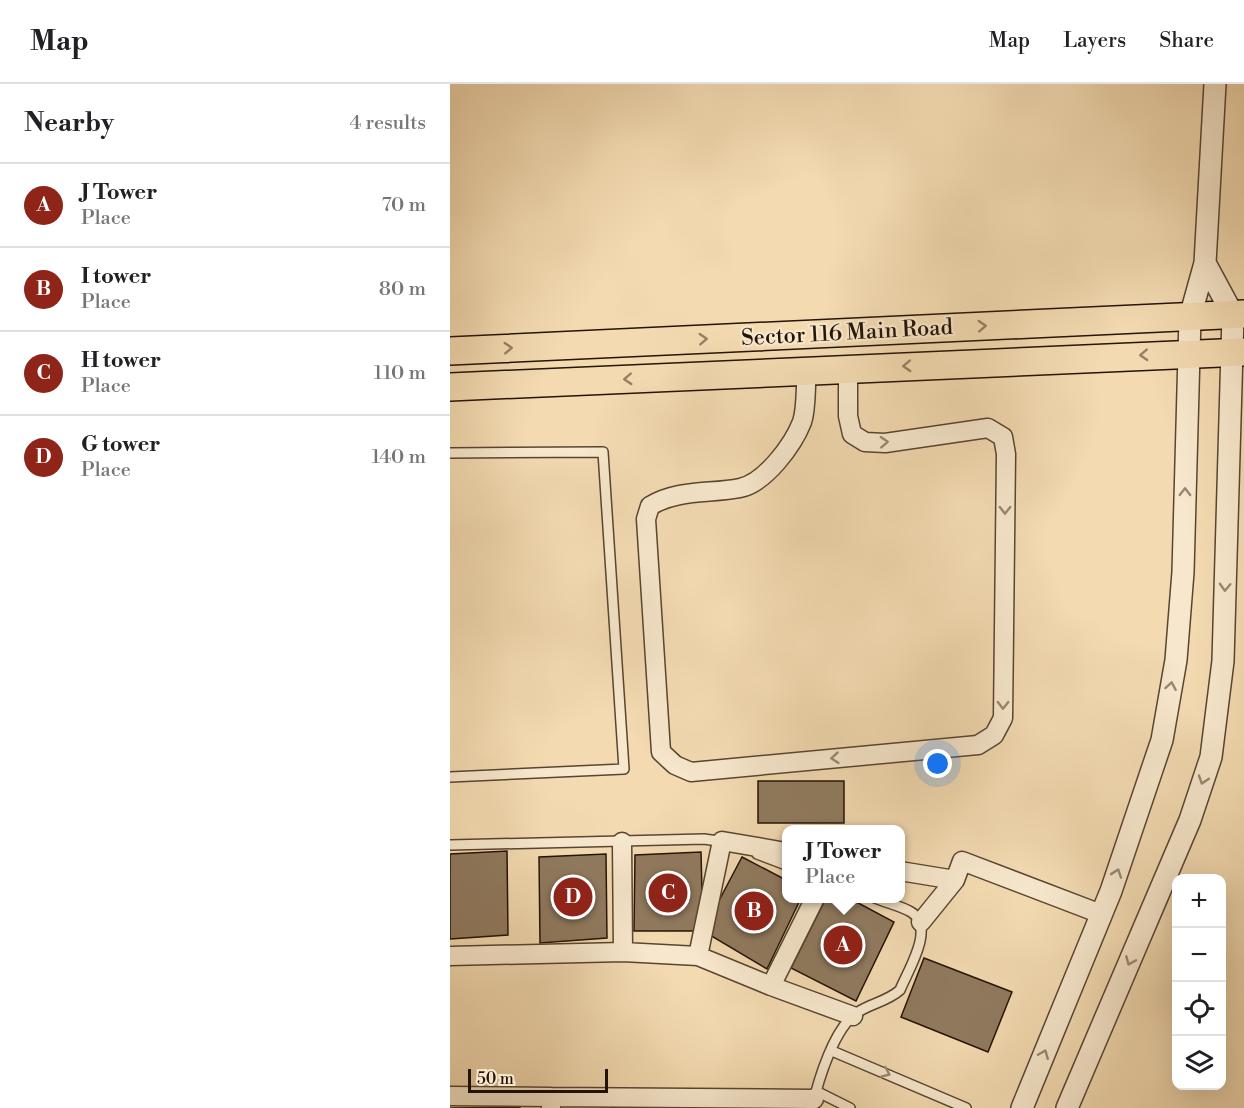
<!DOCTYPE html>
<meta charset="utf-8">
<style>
:root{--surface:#fff;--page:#f6f6f6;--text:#202124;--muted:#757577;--line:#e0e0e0;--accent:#8f2418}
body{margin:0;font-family:"Libre Bodoni",serif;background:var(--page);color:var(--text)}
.controls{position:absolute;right:18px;bottom:18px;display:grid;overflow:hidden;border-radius:12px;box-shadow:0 6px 24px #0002}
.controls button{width:54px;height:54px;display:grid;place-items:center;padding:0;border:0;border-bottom:2px solid var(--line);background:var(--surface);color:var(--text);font:30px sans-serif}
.scale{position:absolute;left:18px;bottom:15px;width:140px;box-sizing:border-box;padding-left:6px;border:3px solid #241307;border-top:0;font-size:16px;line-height:21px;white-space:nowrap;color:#241307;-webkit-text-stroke:4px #f7e7cc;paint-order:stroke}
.you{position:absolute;left:488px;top:680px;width:21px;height:21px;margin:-15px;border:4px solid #fff;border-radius:50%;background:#1a73e8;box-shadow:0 0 0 9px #1a73e833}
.badge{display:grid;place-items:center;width:39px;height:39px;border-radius:50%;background:var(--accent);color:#fff;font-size:20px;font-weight:700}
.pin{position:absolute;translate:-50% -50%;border:3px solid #fff;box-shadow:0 2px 6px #0006}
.popup{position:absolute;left:332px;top:741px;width:123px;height:78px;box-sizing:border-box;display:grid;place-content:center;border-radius:12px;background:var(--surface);filter:drop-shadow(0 2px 4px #0005);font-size:20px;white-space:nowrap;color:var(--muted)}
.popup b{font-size:22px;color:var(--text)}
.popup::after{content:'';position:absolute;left:50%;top:100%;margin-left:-12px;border:12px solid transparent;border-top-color:var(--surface)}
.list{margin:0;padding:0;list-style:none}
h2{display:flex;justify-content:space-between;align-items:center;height:78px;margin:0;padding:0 24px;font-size:26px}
h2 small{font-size:20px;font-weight:400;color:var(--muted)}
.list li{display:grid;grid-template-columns:39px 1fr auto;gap:18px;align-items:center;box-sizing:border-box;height:84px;padding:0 24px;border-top:2px solid var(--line)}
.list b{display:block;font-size:22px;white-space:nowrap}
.list p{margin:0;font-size:20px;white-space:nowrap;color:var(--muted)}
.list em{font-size:20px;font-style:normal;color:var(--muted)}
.icon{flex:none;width:33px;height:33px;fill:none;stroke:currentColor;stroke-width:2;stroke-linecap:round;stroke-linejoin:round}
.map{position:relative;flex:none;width:794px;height:1024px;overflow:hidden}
header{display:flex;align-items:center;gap:36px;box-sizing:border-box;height:84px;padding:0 30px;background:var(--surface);border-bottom:2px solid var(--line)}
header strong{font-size:28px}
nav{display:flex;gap:33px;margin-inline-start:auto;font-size:21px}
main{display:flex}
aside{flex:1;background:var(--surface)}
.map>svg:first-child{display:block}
</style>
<header>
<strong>Map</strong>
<nav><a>Map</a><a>Layers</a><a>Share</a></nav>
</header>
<main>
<aside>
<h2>Nearby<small>4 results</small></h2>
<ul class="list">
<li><span class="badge">A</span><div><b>J Tower</b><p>Place</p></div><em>70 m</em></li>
<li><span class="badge">B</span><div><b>I tower</b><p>Place</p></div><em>80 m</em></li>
<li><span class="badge">C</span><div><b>H tower</b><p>Place</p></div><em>110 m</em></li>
<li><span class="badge">D</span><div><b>G tower</b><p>Place</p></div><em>140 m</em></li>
</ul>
</aside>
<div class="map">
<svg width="794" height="1024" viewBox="0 0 794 1024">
<rect width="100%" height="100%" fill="#f3dab1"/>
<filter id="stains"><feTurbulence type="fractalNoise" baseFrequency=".00333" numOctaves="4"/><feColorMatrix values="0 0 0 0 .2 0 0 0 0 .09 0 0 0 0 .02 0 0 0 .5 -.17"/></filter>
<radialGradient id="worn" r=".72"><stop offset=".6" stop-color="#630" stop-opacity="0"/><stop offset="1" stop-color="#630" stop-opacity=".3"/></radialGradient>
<!-- building -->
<path fill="#907a5f" stroke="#241307" stroke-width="1.5" d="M308 697H394V739H308Z
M57 767 58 851 0 855V770Z
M251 768 253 847H184L185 771Z
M156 770 157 854 90 859 89 773Z
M292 773 336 796V814H351L317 885 253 847Z
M376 814H399L444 838 406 917 341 884Z
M474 874 562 908 538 968 451 933Z
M70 1023V1024H0Z"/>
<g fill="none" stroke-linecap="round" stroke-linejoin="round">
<defs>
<path id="service" d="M0 369 153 368 174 685 0 693
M0 761 254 755 275 758
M307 770 336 781
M382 967 516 1024
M366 1007 400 1024
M362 1024C368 997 384 943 408 928 422 919 438 917 450 906 458 886 486 843 461 828 451 822 437 819 425 814"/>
<path id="minor" d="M357 287C355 302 357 323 352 338 343 361 315 399 290 404 260 410 228 405 200 422L196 435 211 668 225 681 241 688 528 661 544 651 553 634 556 370 553 353 538 344 435 359 415 358 402 350 398 332V285
M172 758 173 868
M450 787 505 796
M471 838 505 796 512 777 651 830
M0 872 173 868 248 872 321 902 403 932
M248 872 272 757 336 768
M321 902 365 814
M0 1012 101 1013V1024
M101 1013 364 1015"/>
<path id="tertiary" d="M572 1024 661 807 712 656 726 576 733 488 740 233 755 179 765 0
M617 1024 740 736 761 673 773 577 783 231 755 179"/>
<path id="primary" d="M0 267 794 230
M0 303 794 268"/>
</defs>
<!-- service casing -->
<use href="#service" stroke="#584532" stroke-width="12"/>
<!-- minor casing -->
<use href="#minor" stroke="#584532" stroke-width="21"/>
<!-- tertiary casing -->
<use href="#tertiary" stroke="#584532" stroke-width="24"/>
<!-- primary casing -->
<use href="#primary" stroke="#241307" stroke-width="30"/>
<!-- service -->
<use href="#service" stroke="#f7e7cc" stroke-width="9"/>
<!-- minor -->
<use href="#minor" stroke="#f7e7cc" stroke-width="18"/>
<!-- tertiary -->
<use href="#tertiary" stroke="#f7e7cc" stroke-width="21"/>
<!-- primary -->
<use href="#primary" stroke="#f3dab1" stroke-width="27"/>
</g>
<!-- one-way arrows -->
<defs><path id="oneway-chevron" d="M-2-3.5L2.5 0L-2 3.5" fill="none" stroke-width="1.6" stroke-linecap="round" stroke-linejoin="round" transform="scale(1.5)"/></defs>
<g stroke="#968064">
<use href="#oneway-chevron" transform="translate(532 242) rotate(-3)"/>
<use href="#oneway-chevron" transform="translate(253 255) rotate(-3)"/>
<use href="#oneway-chevron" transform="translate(58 264) rotate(-3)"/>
<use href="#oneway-chevron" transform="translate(694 271) rotate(177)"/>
<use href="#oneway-chevron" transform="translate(457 282) rotate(177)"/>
<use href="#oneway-chevron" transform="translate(178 295) rotate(177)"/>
</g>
<g stroke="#988873">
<use href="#oneway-chevron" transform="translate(434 358) rotate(-3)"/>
<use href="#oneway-chevron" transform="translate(735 408) rotate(-89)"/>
<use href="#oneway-chevron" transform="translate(555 426) rotate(91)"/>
<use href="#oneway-chevron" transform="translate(775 503) rotate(92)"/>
<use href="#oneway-chevron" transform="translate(721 602) rotate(-80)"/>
<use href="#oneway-chevron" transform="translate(553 621) rotate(91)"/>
<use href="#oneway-chevron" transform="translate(385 674) rotate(175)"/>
<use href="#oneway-chevron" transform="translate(753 696) rotate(108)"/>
<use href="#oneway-chevron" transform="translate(667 789) rotate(-71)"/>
<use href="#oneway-chevron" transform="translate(680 877) rotate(113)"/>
<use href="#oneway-chevron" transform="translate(594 970) rotate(-68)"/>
<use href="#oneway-chevron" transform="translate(436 989) rotate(23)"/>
</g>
<g text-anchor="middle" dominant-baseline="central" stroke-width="4.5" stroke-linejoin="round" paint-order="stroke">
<!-- street labels -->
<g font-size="22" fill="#241307" stroke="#f7e7cc">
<text transform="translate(397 249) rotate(-3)">Sector 116 Main Road</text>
</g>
</g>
<rect width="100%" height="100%" filter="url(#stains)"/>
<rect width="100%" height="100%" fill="url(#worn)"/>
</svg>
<div class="controls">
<button>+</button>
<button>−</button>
<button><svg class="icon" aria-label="locate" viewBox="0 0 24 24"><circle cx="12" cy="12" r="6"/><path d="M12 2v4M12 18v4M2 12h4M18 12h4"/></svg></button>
<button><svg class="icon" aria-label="layers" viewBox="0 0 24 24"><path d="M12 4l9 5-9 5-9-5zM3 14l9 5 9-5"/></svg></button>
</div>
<div class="scale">50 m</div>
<div class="you"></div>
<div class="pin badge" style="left:393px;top:861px">A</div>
<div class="popup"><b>J Tower</b>Place</div>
<div class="pin badge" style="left:304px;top:827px">B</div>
<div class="pin badge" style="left:218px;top:809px">C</div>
<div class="pin badge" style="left:123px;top:813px">D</div>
</div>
</main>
